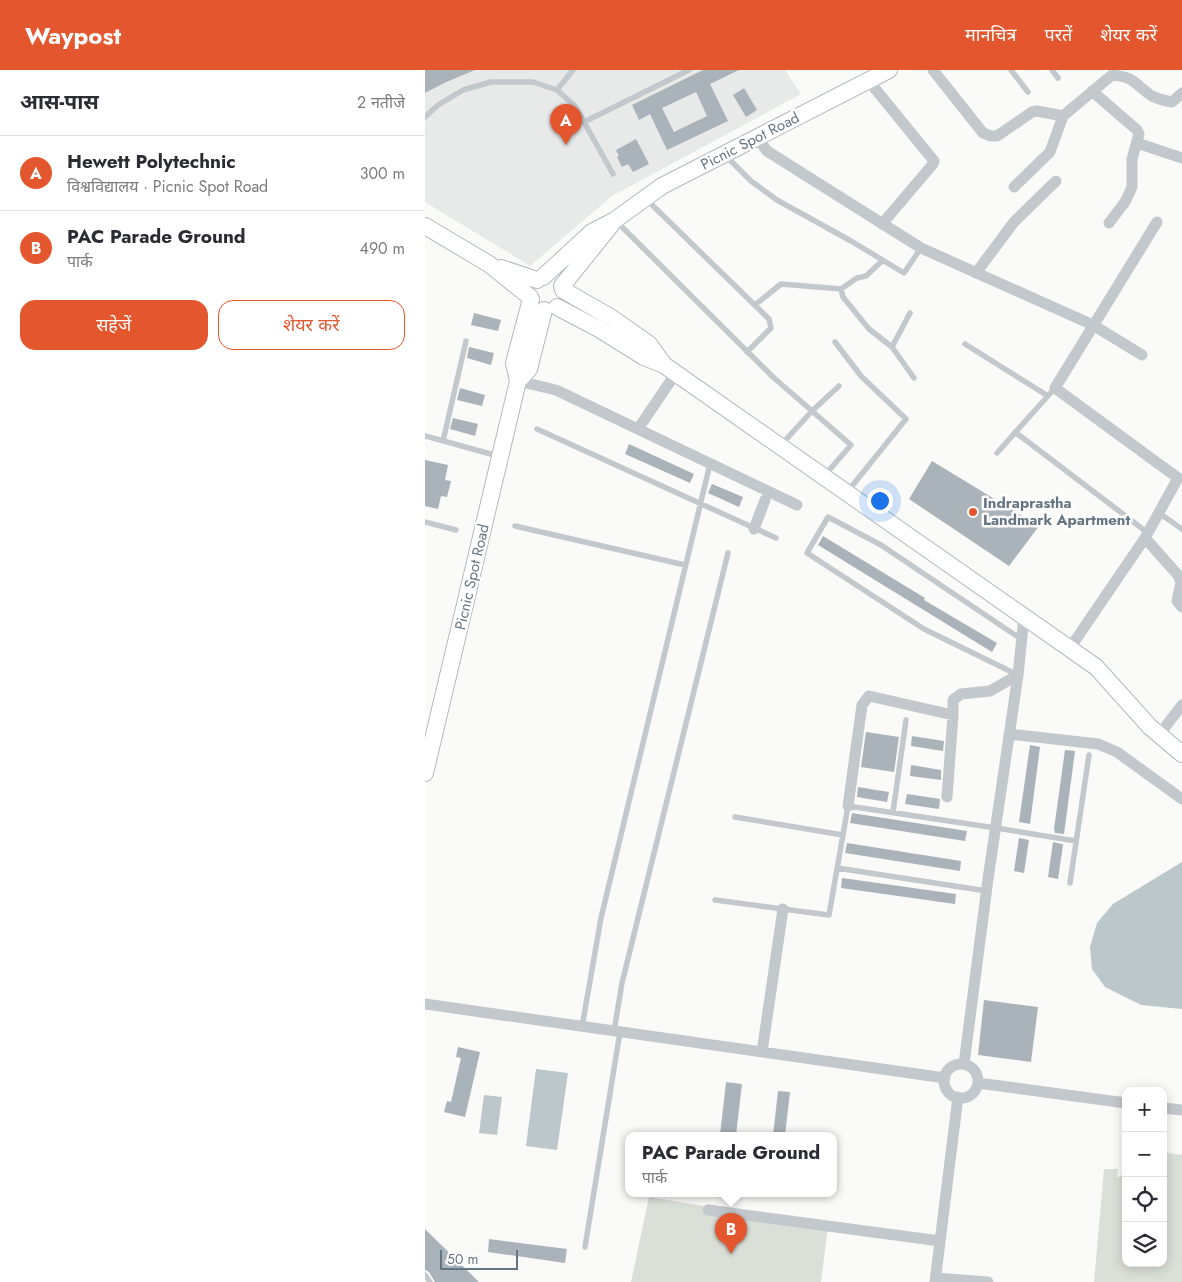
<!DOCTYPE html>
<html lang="hi">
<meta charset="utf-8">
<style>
:root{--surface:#fff;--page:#f7f7f7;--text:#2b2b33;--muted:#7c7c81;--line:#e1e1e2;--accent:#e4572e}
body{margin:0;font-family:Jost,"Noto Sans Devanagari",sans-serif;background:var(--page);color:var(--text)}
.controls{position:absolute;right:15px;bottom:15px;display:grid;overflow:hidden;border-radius:10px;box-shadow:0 2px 12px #0003}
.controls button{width:45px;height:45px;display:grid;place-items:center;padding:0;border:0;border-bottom:1px solid var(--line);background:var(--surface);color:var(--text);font:25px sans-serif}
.scale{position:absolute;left:15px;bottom:12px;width:78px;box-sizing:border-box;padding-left:5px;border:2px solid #657683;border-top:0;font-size:14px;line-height:18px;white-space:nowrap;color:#657683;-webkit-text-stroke:4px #fff;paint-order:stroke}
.you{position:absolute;left:454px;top:430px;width:18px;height:18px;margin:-12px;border:4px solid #fff;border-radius:50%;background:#1a73e8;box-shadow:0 0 0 8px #1a73e833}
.badge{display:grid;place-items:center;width:32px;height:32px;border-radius:50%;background:var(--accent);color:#fff;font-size:16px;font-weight:700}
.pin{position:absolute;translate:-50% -41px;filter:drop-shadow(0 1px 2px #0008)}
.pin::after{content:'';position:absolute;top:26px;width:18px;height:15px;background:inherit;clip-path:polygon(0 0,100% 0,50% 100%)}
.popup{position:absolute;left:200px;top:1062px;width:212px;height:65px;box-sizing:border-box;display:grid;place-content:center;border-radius:10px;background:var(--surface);filter:drop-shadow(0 1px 4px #0005);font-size:16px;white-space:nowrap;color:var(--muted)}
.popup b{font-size:19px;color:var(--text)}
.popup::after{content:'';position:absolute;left:50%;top:100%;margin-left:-10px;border:10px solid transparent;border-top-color:var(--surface)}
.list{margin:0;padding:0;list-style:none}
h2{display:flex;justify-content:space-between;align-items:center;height:65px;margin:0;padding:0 20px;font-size:21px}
h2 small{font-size:16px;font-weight:400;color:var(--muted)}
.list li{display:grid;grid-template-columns:32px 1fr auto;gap:15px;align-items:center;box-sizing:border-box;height:75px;padding:0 20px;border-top:1px solid var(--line)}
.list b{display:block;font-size:19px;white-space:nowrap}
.list p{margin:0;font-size:16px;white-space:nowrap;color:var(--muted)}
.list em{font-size:16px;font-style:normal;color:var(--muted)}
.actions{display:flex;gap:10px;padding:15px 20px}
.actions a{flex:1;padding:11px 0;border:1px solid var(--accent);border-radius:15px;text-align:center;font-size:18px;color:var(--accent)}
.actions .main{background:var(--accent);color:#fff}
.icon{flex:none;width:28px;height:28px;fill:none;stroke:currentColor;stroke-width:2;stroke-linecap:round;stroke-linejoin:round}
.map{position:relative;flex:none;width:757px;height:1212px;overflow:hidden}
header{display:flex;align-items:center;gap:30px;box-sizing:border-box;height:70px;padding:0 25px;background:var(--accent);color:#fff}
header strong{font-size:24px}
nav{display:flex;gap:28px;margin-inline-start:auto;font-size:18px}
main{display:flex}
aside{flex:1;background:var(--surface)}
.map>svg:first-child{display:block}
</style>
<header>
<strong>Waypost</strong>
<nav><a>मानचित्र</a><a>परतें</a><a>शेयर करें</a></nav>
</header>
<main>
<aside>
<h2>आस-पास<small>2 नतीजे</small></h2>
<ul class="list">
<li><span class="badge">A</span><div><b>Hewett Polytechnic</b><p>विश्वविद्यालय · Picnic Spot Road</p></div><em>300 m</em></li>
<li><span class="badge">B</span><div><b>PAC Parade Ground</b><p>पार्क</p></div><em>490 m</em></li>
</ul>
<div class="actions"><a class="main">सहेजें</a><a>शेयर करें</a></div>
</aside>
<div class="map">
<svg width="757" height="1212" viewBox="0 0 757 1212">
<rect width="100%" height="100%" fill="#fafaf8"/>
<!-- built -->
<path fill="#e8e9e9" d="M0 0H360L376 24 187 126 105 196 0 132Z"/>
<!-- green -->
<path fill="#dadfd7" d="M742 1083 757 1085V1212H669L679 1099H693L692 1108 701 1102V1193H738V1084Z
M224 1127 403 1156 396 1212H206Z"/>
<!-- water -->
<path fill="#bbc7cb" d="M757 792V939L716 935 680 917 667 899 665 877 672 853 688 834Z
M111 999 143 1003 132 1080 101 1076Z
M59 1025 77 1027 72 1065 54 1063Z"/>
<!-- building -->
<path fill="#aab3b9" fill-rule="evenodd" d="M0 0H50L19 13 0 23Z
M278 0H314L285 14 303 51 242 80 225 44 214 50 207 35ZM271 22 282 46 249 62 237 38Z
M319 18 332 40 321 47 308 25Z
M211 69 224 94 208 102 203 94 197 97 192 87 194 86 191 80Z
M49 243 76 250 73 261 46 255Z
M44 277 69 283 66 295 42 288Z
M35 318 60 325 57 336 32 330Z
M28 348 53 354 50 366 25 359Z
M204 374 269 404 265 413 200 384Z
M0 390 23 395 20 410 26 411 22 427 16 426 13 439 0 436Z
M507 391 614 456 584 496 484 429Z
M287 414 318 427 314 437 283 423Z
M398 466 500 528 499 530 572 573 567 582 393 475Z
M441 662 474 667 469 702 436 697Z
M487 666 519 671 518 681 486 676Z
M605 675 615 677 605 754 594 752Z
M640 680 650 681 639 764 630 763 629 759Z
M486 695 516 700V710L485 706Z
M433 717 464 722 462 732 432 727Z
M482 724 515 729 514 739 480 734Z
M427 743 542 761 540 771 425 753Z
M594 768 604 770 599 803 589 801Z
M628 772 637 774 638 775 633 809 623 807Z
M422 773 536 791 535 801 420 783Z
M417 808 531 824 530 834 416 818Z
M559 930 613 937 606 992 553 985Z
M33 977 55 982 40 1047 19 1042 22 1031 26 1032 36 988 31 987Z
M301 1012 317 1014 311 1065H295Z
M353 1021 365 1022 360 1065H348Z
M0 1159 54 1212H10L4 1202 0 1200Z
M64 1169 142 1179 140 1193 63 1182Z"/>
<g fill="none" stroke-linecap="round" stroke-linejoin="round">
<defs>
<path id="secondary" d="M0 156 64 194 105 227
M76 198 112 210
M118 207 167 162 190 150 237 116 464 0
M137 216 186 155
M138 220 187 248 224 274 239 295
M132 237 174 259 219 287 239 295 671 597 725 657 757 684
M93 311 104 299 119 240
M0 703 93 311 89 293 106 229"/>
</defs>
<!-- secondary casing -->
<use href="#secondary" stroke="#b3babf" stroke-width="18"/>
<!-- lane -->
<path stroke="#c3c8cc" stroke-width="5.5" d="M586 0 603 22
M627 0 633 8
M132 20 148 0
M0 47 13 35 38 20 66 12H108L132 20 150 36 188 104
M159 52 264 0
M300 85 326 111 352 130 426 171 479 203 496 178
M222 130 344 249 346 258 322 282
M192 152 348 307 426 375 400 405
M416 219 418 227 444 259 467 277 489 308
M330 235 356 214 416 219 432 208 441 206 457 191
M410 272 436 306 481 349 423 421
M540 274 623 326
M467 277 485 243
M112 359 351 468
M590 362 723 463
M0 366 73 386
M18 371 41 271
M356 375 387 341 414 316
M572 383 630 318
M734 443 757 459
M0 452 31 460
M90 456 260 495
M593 605 499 559 382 483 403 447 456 475 596 569
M468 742 481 650
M310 747 418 765
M412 798 562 821
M645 813 664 685
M290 830 404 845 423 736 571 758 651 771
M157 957 176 848 285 394
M189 961 197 913 303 483
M160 1177 195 962
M0 1205 5 1212"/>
<!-- street -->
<path stroke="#c3c8cc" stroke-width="11" d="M508 0 558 63 566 66H572L607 42 612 41 638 46
M443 10 509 91 508 94 457 154
M667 21 712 60 714 64 707 89V117L700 132 684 153
M332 67 342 81 496 178 668 255 717 285
M712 73 757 88
M589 117 625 82 638 46 687 5C711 7 710 15 727 26 733 29 740 31 747 32L757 23
M551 203 589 152 631 111
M93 311 131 320 372 435
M213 359 251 303
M329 459 340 430
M720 468 753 505 756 513 752 531 757 537
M645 578 720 468 753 408 630 318 732 152
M528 645V630L536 624 565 621 593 605
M584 664 673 674 692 682 757 729
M734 665 757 635
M423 736 437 635 444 626 528 645 522 727
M0 934 520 1008
M337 982 358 839
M539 994 563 809 593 605 599 547
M519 1011a17 17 0 1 1 34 0a17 17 0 1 1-34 0Z
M553 1013 701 1033
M738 1038 757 1040
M283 1140 515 1171
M511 1208 563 1212
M510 1212 533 1027"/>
<!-- secondary -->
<use href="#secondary" stroke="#fff" stroke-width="16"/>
</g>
<!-- markers -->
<circle fill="#e4572e" stroke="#fff" stroke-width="2" cx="548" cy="442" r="5"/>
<g text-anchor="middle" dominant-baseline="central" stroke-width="5" stroke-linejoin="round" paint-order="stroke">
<!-- street labels -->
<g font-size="15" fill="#657683" stroke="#fff">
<text transform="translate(325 71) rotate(-27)">Picnic Spot Road</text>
<text transform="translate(47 507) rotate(-77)">Picnic Spot Road</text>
</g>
<!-- poi labels -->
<g font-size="15" font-weight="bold" fill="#657683" stroke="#fff" text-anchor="start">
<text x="558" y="433">Indraprastha<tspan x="558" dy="17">Landmark Apartment</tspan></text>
</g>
</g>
</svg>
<div class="controls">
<button>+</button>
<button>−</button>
<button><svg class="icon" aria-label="locate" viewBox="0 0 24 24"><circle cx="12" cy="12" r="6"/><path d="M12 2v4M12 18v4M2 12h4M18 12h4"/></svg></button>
<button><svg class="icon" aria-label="layers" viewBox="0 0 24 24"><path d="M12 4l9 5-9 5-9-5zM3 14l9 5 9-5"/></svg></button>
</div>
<div class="scale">50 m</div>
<div class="you"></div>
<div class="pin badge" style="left:141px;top:75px">A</div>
<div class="pin badge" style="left:306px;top:1184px">B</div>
<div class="popup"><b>PAC Parade Ground</b>पार्क</div>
</div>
</main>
